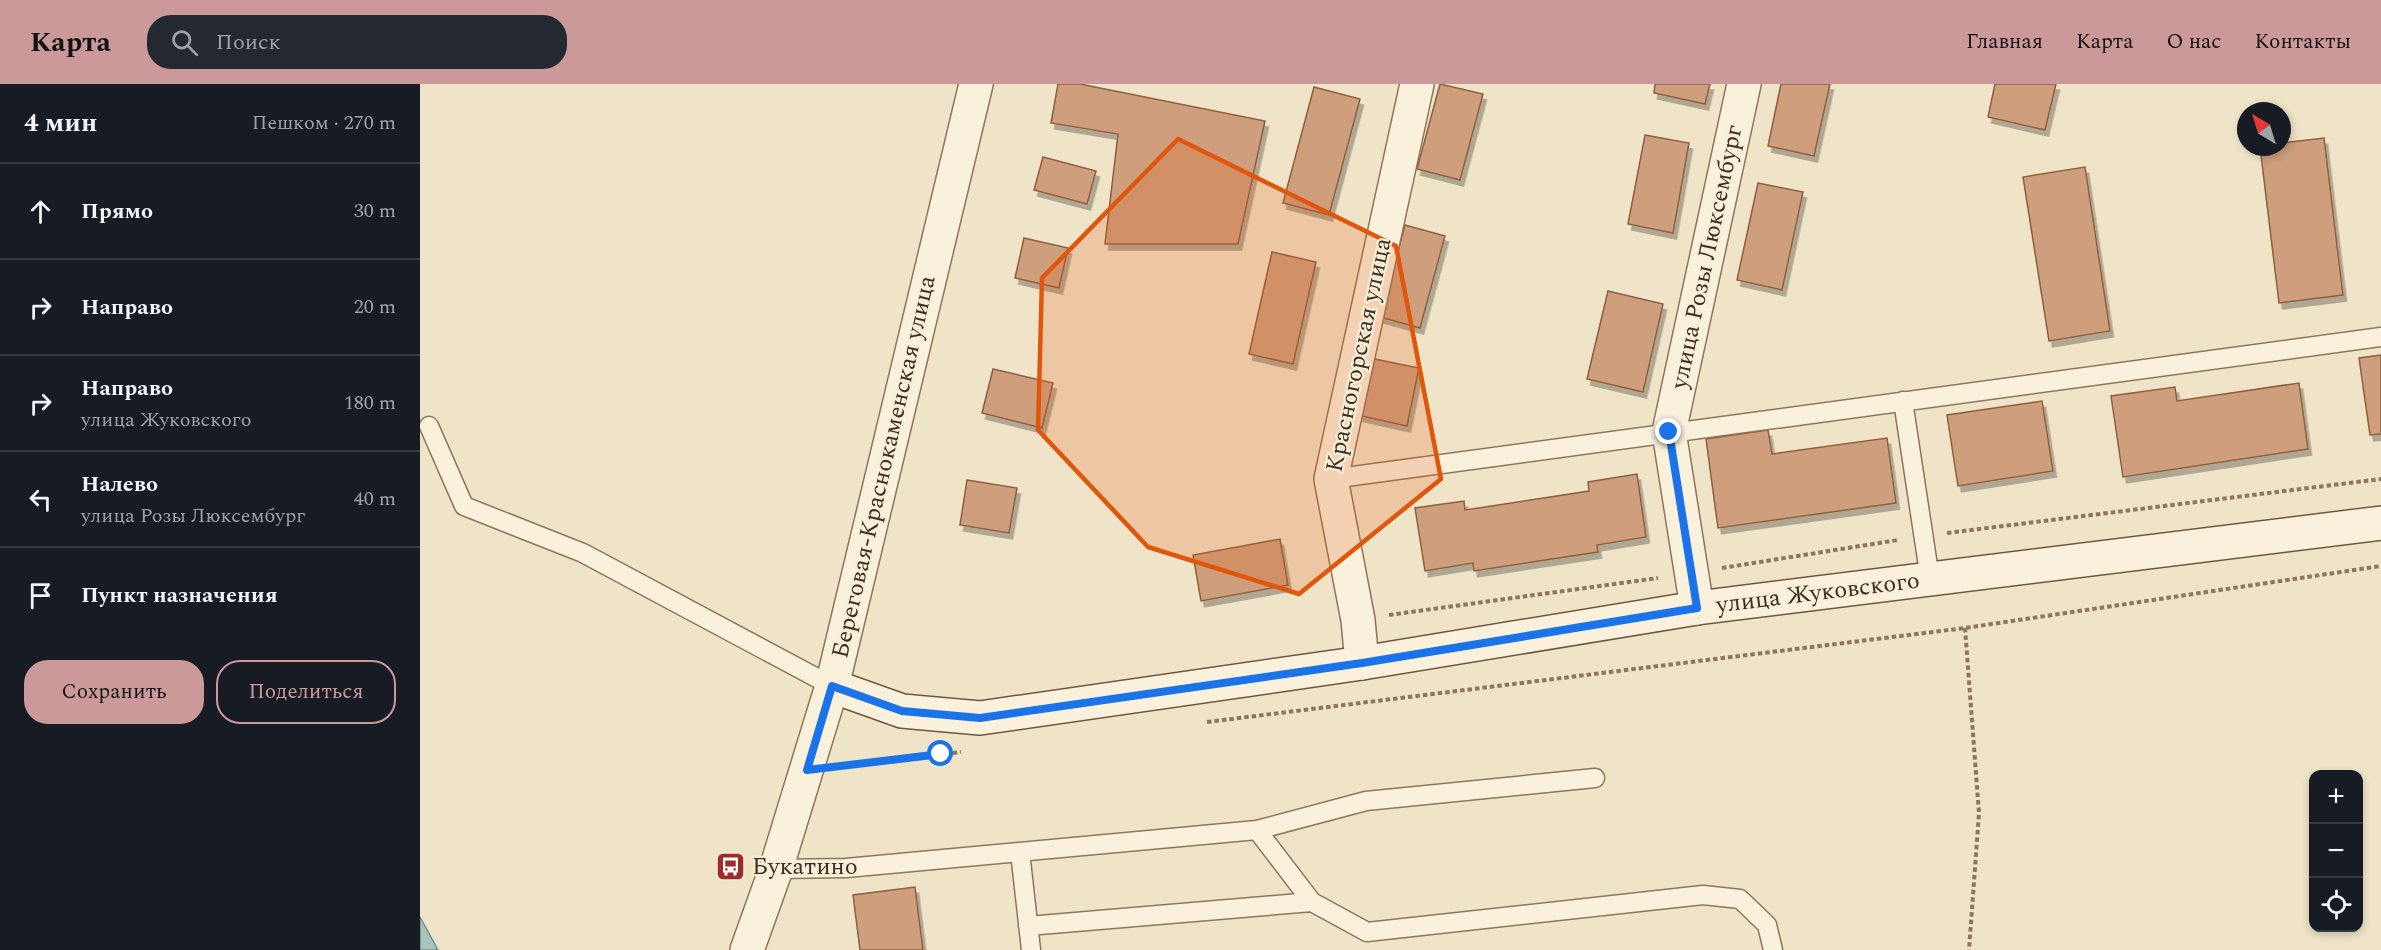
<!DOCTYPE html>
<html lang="ru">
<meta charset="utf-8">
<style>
:root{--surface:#171b24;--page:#242831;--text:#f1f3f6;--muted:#9ea1a6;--line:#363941;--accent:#cc999b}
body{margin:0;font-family:Spectral,serif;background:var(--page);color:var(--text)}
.controls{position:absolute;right:18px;bottom:18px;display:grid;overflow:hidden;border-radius:12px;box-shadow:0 3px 9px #0003}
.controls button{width:54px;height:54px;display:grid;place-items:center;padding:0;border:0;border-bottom:2px solid var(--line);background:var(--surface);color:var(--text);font:30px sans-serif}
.compass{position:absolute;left:1817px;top:18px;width:54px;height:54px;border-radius:50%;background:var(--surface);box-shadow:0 3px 9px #0003;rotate:322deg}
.stop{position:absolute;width:18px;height:18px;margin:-14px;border:4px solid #1a73e8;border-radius:50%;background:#fff}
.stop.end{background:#1a73e8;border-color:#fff;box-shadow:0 2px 6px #0008}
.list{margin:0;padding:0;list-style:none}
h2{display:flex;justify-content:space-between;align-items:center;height:78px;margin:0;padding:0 24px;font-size:26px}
h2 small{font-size:20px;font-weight:400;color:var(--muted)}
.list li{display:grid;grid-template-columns:39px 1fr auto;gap:18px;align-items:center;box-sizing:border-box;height:96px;padding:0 24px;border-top:2px solid var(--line)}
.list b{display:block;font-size:22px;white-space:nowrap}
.list p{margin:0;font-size:20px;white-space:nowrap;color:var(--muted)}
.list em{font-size:20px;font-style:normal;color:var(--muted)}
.actions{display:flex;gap:12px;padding:18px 24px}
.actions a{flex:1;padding:14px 0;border:2px solid var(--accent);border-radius:24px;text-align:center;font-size:21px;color:var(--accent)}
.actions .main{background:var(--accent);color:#111}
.icon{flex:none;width:33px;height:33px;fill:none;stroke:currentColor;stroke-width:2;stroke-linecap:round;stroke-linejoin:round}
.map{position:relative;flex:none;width:1961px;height:866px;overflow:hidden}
header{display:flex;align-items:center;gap:36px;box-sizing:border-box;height:84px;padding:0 30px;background:var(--accent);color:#111}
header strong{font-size:28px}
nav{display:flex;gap:33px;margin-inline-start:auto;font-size:21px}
.search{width:420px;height:54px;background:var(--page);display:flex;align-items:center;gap:15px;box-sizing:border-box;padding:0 21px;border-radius:24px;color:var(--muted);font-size:22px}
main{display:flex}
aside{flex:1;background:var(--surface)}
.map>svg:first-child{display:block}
</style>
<header>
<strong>Карта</strong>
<div class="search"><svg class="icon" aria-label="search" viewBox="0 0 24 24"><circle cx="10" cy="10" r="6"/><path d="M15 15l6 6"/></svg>Поиск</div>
<nav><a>Главная</a><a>Карта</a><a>О нас</a><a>Контакты</a></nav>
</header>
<main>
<aside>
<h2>4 мин<small>Пешком · 270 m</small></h2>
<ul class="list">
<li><svg class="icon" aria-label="ahead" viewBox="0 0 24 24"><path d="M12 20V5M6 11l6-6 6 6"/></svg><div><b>Прямо</b></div><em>30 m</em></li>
<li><svg class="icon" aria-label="right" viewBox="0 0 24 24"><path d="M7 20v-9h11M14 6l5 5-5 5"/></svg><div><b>Направо</b></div><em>20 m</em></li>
<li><svg class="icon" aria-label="right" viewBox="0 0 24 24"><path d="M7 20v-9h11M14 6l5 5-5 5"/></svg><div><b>Направо</b><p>улица Жуковского</p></div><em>180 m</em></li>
<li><svg class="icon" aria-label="left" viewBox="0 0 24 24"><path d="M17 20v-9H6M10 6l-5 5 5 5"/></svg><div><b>Налево</b><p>улица Розы Люксембург</p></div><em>40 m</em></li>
<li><svg class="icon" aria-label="arrive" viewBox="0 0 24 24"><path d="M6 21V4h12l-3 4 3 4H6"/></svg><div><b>Пункт назначения</b></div></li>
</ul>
<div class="actions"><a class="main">Сохранить</a><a>Поделиться</a></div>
</aside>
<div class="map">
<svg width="1961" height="866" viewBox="0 0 1961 866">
<defs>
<filter id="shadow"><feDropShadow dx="3.5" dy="6" stdDeviation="0" flood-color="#0004"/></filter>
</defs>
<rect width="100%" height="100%" fill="#f0e4c8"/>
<!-- water -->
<path fill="#a9c4bc" stroke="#6f938a" stroke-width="1.5" d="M0 833 18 866H0Z"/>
<!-- building -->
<path fill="#cf9f7d" stroke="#8d5f41" stroke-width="1.5" filter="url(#shadow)" d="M638 0H660L845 37 818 160H685L698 50 631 39Z
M1020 0 1063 10 1040 96 997 85Z
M1235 0H1290L1285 20 1234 9Z
M1361 0H1410L1394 72 1348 62Z
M1575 0H1636L1625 46 1568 33Z
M894 3 940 15 909 131 863 119Z
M1225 51 1269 59 1253 149 1208 140Z
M1904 54 1923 211 1859 219 1840 63H1862V59Z
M623 73 676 87 667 120 614 106Z
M1665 83 1690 247 1629 257 1603 93Z
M1338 99 1383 108 1362 206 1317 196Z
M985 141 1025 152 1000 244 960 233Z
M604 154 648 164 639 204 595 194Z
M852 168 896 178 873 280 829 270Z
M1188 207 1243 220 1223 308 1167 295Z
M1961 271V350L1950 351 1939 274Z
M950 274 999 284 987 342 937 331Z
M573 285 633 299 622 344 562 329Z
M1879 299 1888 365 1703 393 1691 312 1755 303 1757 317Z
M1622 317 1633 387 1538 402 1527 331Z
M1348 346 1352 370 1467 354 1476 419 1298 444 1286 355Z
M1217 390 1226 453 1177 461 1178 468 1054 487 1053 479 1005 487 995 424 1044 417 1045 426 1169 407 1168 398Z
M547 396 597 404 589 449 540 441Z
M860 455 868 501 781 517 773 471Z
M495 803 503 866H440L433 811Z"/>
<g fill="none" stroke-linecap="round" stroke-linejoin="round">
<defs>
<path id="lane" d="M1483 317 1510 495
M9 342 44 422 163 469 412 602
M911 395 1961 253
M837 746 892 818 947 848 1283 811 1320 815 1347 841 1353 866
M600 768 611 866
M356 785 426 784 837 746 946 717 1175 694
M608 842 892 818"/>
<path id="street" d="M1277 524 1249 348 1324 0
M942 579 938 536 911 395 997 0
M327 866 356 785 412 602 556 0"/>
<path id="secondary" d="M412 602 482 627 560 634 942 579 1277 524 1961 439"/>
</defs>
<!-- lane casing -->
<use href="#lane" stroke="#8d765c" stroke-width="21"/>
<!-- street casing -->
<use href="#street" stroke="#8d765c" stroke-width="36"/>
<!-- secondary casing -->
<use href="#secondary" stroke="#6f573f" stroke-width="36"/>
<!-- path -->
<path stroke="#8d765c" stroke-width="4" stroke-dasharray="4.5 3" stroke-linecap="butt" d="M1527 449 1961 395
M1302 484 1478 456
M969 531 1238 494
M1545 544 1559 729 1549 866
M787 638 1545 544 1961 482
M421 682 541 668"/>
<!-- lane -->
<use href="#lane" stroke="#faf1dc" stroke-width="18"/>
<!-- street -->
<use href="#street" stroke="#faf1dc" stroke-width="33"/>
<!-- secondary -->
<use href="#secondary" stroke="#faf1dc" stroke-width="33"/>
</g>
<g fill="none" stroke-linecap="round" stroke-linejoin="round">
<!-- route -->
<path stroke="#1a73e8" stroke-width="8" d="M521 670 387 686 412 602 482 627 560 634 942 579 1277 524 1249 348"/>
</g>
<!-- marked area -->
<path fill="#df570d" fill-opacity="0.2" stroke="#df570d" stroke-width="4.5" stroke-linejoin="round" d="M758 55 976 162 1021 395 879 510 728 463 618 346 622 194Z"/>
<!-- icons -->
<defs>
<symbol id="bus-square" viewBox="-11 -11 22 22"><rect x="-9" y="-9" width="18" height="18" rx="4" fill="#9e2a2b" stroke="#f7eed8"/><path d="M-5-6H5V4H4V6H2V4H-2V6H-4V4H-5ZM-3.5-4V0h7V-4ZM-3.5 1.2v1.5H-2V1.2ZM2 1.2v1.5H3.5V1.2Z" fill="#fff"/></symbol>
</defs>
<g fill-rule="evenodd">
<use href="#bus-square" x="294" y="766" width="33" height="33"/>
</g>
<g text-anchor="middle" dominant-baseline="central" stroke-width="4.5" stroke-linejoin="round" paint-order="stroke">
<!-- street labels -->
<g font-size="24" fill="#3d2e20" stroke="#f7eed8">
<text transform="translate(1287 173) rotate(-78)">улица Розы Люксембург</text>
<text transform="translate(939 271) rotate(-78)">Красногорская улица</text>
<text transform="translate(464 383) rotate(-77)">Береговая-Краснокаменская улица</text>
<text transform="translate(1398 509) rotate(-7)">улица Жуковского</text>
</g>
<!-- poi labels -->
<g font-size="24" fill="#3d2e20" stroke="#f7eed8" text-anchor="start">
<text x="332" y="783">Букатино</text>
</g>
</g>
</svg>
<div class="controls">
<button>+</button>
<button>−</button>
<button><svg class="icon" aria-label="locate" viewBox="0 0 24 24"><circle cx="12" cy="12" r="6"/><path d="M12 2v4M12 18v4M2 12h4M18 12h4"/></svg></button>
</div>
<svg class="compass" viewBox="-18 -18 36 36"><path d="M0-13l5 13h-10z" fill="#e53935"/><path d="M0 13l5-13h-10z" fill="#9ea1a6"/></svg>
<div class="stop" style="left:521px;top:670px"></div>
<div class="stop end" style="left:1249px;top:348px"></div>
</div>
</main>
